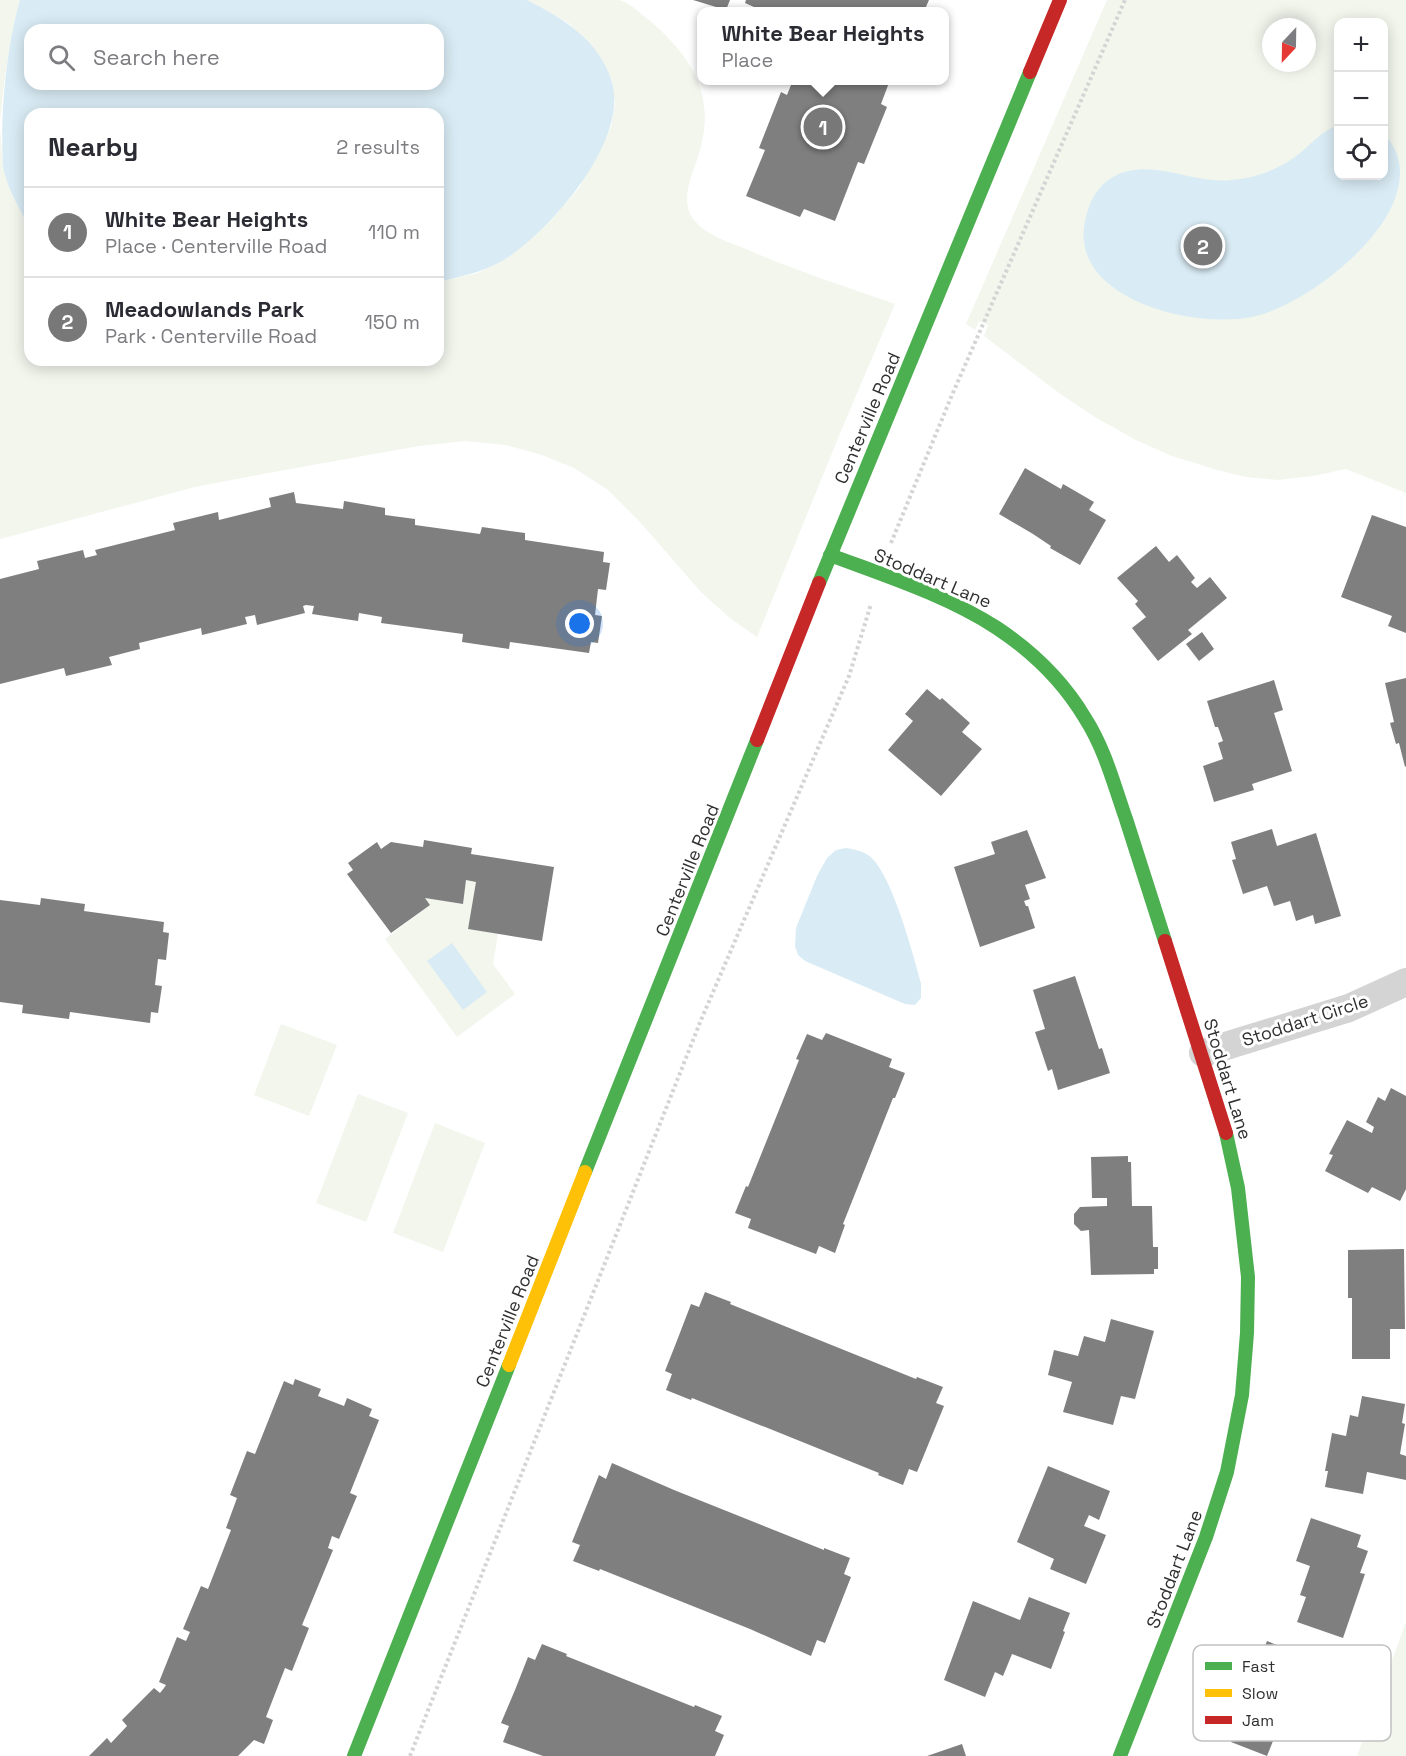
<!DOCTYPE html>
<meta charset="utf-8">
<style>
:root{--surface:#fff;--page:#f7f7f7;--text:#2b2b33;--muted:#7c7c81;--line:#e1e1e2;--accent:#787878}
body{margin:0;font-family:"Space Grotesk",sans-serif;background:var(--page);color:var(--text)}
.controls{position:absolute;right:18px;top:18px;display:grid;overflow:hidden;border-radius:12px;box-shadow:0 3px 15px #0003}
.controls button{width:54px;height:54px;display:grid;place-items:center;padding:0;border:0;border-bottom:2px solid var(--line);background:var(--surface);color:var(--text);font:30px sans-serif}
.compass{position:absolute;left:1262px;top:18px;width:54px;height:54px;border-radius:50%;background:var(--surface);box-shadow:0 3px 15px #0003;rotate:202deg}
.you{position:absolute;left:580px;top:624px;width:21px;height:21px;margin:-15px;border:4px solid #fff;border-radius:50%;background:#1a73e8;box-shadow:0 0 0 9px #1a73e833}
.badge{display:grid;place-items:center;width:39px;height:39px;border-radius:50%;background:var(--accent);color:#fff;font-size:20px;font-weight:700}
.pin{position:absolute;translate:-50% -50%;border:3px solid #fff;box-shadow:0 2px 6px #0006}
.popup{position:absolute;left:697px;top:7px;width:252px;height:78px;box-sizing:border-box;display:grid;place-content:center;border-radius:12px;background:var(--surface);filter:drop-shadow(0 2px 4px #0005);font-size:20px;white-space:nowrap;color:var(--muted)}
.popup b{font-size:22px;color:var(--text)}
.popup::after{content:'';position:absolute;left:50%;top:100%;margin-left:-12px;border:12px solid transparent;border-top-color:var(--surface)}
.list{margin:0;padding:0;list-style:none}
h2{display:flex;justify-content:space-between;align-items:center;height:78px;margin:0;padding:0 24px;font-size:26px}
h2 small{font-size:20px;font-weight:400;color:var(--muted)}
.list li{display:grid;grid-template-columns:39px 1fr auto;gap:18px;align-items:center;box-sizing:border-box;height:90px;padding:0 24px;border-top:2px solid var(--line)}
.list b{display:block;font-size:22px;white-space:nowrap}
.list p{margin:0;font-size:20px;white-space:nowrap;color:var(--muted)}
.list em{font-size:20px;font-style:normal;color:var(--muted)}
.icon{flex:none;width:33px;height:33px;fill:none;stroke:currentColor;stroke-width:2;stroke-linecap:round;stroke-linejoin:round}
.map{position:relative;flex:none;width:1406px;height:1756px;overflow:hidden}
.search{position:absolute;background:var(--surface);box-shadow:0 3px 15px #0003;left:24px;top:24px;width:420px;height:66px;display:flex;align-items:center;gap:15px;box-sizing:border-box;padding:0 21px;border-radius:18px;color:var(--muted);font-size:22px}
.panel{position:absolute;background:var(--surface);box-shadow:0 3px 15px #0003;left:24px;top:108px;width:420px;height:258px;border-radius:18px}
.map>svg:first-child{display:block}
</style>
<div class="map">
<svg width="1406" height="1756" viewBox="0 0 1406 1756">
<rect width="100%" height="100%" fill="#fff"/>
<!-- green -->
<path fill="#f2f6ed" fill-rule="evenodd" d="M0 0H20C9 40 4 81 0 122Z
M527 0C549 0 570 0 591 0 600 0 610 0 619 0 629 2 641 14 649 20 689 54 715 92 701 146 696 169 677 199 694 220 705 234 725 241 741 247 791 269 844 286 895 304L841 431 757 637 731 619 701 592 640 522 608 490 574 468 542 455 506 445 465 441 419 446 268 473 195 487 0 539V129L3 166 14 199 30 228V360H438V282L478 273 510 256 550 221 579 188 611 127 615 103 612 80 570 24Z
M1107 0H1406V493L1346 469 1313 476 1278 480 1246 477 1217 470 1172 456 1136 440 1095 417 1059 393 984 336 988 325 979 321 975 330 966 324ZM1338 22H1384V176H1338ZM1271 27H1307V63H1271Z
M466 880 476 882 468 929 498 934 493 964 515 994 457 1037 385 939 430 905 425 898 462 904Z
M281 1024 337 1045 309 1116 254 1095Z
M358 1094 408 1113 366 1222 316 1203Z
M435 1123 485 1143 443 1252 393 1233Z
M1406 1622V1756H1357Z"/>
<!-- water -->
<path fill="#d9ebf4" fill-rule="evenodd" d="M20 0H527C563 18 598 40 611 79 631 137 555 225 510 256 488 271 464 276 438 282V114H30V228C19 208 6 187 3 165 0 114 6 49 20 0ZM30 30H438V84H30Z
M1338 125V176H1384V134C1406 157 1403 185 1389 212 1366 255 1303 304 1256 316 1197 331 1064 299 1086 217 1090 201 1097 186 1113 177 1151 156 1192 185 1232 180 1254 178 1277 170 1295 157 1310 146 1321 131 1338 125Z
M846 848C854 849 862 851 868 855 891 870 913 954 921 983V998L915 1005 905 1004 805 961 798 955 795 946 796 928 817 876 827 858 836 850Z
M452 943 487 992 463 1010 427 961Z"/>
<!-- building -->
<path fill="#7f7f7f" d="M693 0H730L726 10Z
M746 0H929L925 9 931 11 765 12 745 3Z
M793 80H890L881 104 887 107 864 164 858 162 835 221 804 209 800 217 746 196 765 150 759 148 781 92 787 95Z
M1025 468 1061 489 1063 484 1094 502 1089 510 1106 520 1080 565 1050 548 1051 546 1033 534 999 514Z
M294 492 296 503 343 509 344 501 385 508V515L415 519V525L480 534 482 527 525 533V540L604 552 603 562 610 563 606 590 598 589 595 615 602 616 598 643 591 642 589 653 510 642 509 649 462 642 463 634 381 623 382 617 359 613 358 621 312 614 314 606 306 605 303 606 305 613 257 625 255 615 245 617 247 624 202 635 201 628 139 643 140 649 109 657 112 665 66 676 64 668 0 684V579L39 569 37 561 83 550 85 558 97 555 95 550 175 530 173 523 218 512 219 520 271 507 269 498Z
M1372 515 1406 527V633L1388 626 1392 616 1341 597Z
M1156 546 1169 562 1177 555 1195 578 1191 582 1197 588 1210 577 1227 598 1188 630 1192 634 1158 661 1132 628 1146 617 1135 604 1138 601 1117 578Z
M1202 632 1214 649 1199 661 1186 644Z
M1406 678V766L1405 767 1399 743 1396 744 1390 723 1394 722 1385 683Z
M1274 680 1283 710 1274 713 1292 771 1252 784 1254 790 1214 802 1203 766 1223 759 1218 743 1223 741 1218 727H1215L1207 701Z
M927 689 940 700 942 698 970 723 962 732 982 749 941 796 888 750 913 721 905 714Z
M1272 829 1277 846 1316 833 1341 916 1315 924 1313 915 1296 921 1290 901 1274 906 1267 886 1243 894 1232 860 1236 859 1231 842Z
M1027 830 1046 878 1025 885 1030 899 1024 901 1026 906H1028L1035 928 980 947 954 867 995 854 991 842Z
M424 840 472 848 471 854 554 867 542 941 468 929 476 882 466 880 463 904 425 898 430 905 391 933 347 874 353 870 348 863 377 842 381 849 391 842 423 847Z
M41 898 85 904 84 911 164 922 163 932 169 933 166 960 158 959 155 985 162 986 158 1013 151 1012 150 1023 70 1012 69 1019 22 1013 23 1005 0 1002V900L40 905Z
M1075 976 1099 1049 1102 1048 1110 1073 1058 1090 1052 1069 1048 1071 1035 1032 1045 1029 1033 990Z
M826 1033 892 1059 889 1067 905 1073 895 1098H893L843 1224 845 1225 835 1253 819 1246 816 1254 748 1228 751 1219 735 1213 746 1186 748 1187 799 1060 796 1059 807 1034 822 1040Z
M1391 1088 1406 1096V1189L1400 1201 1372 1187 1368 1193 1325 1171 1333 1155 1329 1154 1347 1120 1372 1133 1374 1127 1366 1122 1378 1097 1385 1101Z
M1128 1156V1162H1131L1132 1206H1152L1153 1247H1158V1269H1154V1274L1091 1275 1089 1230 1081 1231 1074 1224V1214L1080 1207 1107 1206V1198H1092L1091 1157Z
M1404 1249 1405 1329H1390V1359H1352V1298H1348V1250Z
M705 1292 731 1302 730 1304 916 1379 917 1377 943 1387 936 1403 944 1406 917 1472 909 1469 903 1485 878 1475 879 1473 785 1435 692 1398 691 1400 666 1390 672 1374 665 1371 678 1338 691 1304 699 1307Z
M1111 1319 1154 1331 1135 1399 1121 1396 1113 1425 1063 1412 1072 1382 1048 1375 1054 1350 1078 1356 1084 1336 1105 1342Z
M295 1379 321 1389 318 1396 344 1406 347 1398 372 1409 369 1416 379 1420 350 1493 357 1496 339 1539 332 1536 328 1548 333 1550 302 1625 309 1628 292 1671 285 1668 266 1717 273 1720 264 1744 254 1740 238 1756H89L107 1738 111 1743 127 1726 122 1720 154 1688 160 1693 164 1688 166 1685 159 1682 177 1637 186 1641 190 1632 183 1629 201 1586 208 1589 231 1530 226 1528 237 1498 230 1495 247 1451 255 1454 284 1381 293 1385Z
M1362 1396 1405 1404 1402 1423 1405 1424 1400 1454 1406 1456V1480L1367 1472 1363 1494 1325 1487 1328 1471H1325L1332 1433 1346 1436 1350 1415 1358 1417Z
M612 1463 674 1490 824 1550V1548L850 1558 844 1574 851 1577 825 1643 817 1640 811 1656 750 1629 600 1569 599 1571 573 1561 580 1545 572 1542 599 1475 606 1479Z
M1048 1466 1110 1491 1099 1520 1089 1515 1084 1526 1106 1535 1086 1584 1050 1569 1054 1559 1017 1542Z
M1311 1518 1361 1535 1357 1547 1368 1551 1360 1573 1365 1574 1343 1638 1297 1622 1306 1597 1300 1595 1310 1566 1296 1561Z
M1029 1597 1070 1613 1063 1631 1065 1632 1051 1669 1012 1654 1003 1676 995 1672 985 1697 944 1680 973 1601 1020 1620Z
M1267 1641 1289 1650 1290 1647 1308 1654 1307 1657 1311 1659 1302 1681 1316 1687 1307 1710 1292 1705 1290 1712 1285 1711 1267 1756 1231 1742 1255 1682 1252 1681Z
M542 1644 567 1654 566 1656 694 1707 695 1705 722 1716 715 1731 724 1735 715 1756H543L503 1742 509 1726 501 1723 515 1690 528 1657 535 1660Z
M962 1744 966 1756H927Z"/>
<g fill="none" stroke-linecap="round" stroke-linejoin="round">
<!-- path -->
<path stroke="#d4d4d4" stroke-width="4" stroke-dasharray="3 3" stroke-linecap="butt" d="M891 543 952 395 1125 0
M410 1756 701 1020 849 676 871 604"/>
<!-- street -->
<path stroke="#d4d4d4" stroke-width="28" d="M1203 1053 1349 1008 1406 982"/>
<!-- fast -->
<path stroke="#4caf50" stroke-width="14" d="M830 555C886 576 946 595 997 628 1033 652 1063 681 1085 718 1105 749 1114 785 1126 819 1139 860 1152 900 1165 941
M819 583 1030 72
M585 1172 757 740
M354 1756 509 1365
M1120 1756 1206 1537 1227 1472 1242 1395 1247 1333 1248 1277 1238 1188 1226 1133"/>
<!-- slow -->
<path stroke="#ffc107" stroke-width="14" d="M509 1365 585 1172"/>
<!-- jam -->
<path stroke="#c62828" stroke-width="14" d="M1030 72 1060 0
M757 740 819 583
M1165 941 1226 1133"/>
</g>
<g text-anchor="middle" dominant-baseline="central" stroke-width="6" stroke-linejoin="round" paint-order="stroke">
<!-- street labels -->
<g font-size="18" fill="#303030" stroke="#fff">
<text transform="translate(867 418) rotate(-67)">Centerville Road</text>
<text transform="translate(933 578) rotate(23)">Stoddart Lane</text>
<text transform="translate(687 870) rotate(-68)">Centerville Road</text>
<text transform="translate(1305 1020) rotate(-18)">Stoddart Circle</text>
<text transform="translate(1228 1079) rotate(73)">Stoddart Lane</text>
<text transform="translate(507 1321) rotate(-68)">Centerville Road</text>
<text transform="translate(1174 1569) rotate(-69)">Stoddart Lane</text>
</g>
</g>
<!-- legend -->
<rect x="1193" y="1645" width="198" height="96" rx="9" fill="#fff" stroke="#c1c1c1" stroke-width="1.5"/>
<rect x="1205" y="1662" width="27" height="8" fill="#4caf50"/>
<rect x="1205" y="1689" width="27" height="8" fill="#ffc107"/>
<rect x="1205" y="1716" width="27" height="8" fill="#c62828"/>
<g font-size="16" fill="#303030">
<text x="1242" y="1672">Fast</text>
<text x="1242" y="1699">Slow</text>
<text x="1242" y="1726">Jam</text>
</g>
</svg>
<div class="controls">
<button>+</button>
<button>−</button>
<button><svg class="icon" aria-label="locate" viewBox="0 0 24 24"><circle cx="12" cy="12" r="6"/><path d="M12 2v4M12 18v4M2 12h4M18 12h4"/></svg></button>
</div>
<svg class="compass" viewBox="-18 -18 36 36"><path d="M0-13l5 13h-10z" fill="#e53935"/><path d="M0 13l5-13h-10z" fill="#7c7c81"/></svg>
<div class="you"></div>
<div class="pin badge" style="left:823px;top:127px">1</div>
<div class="popup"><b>White Bear Heights</b>Place</div>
<div class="pin badge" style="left:1203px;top:246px">2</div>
<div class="search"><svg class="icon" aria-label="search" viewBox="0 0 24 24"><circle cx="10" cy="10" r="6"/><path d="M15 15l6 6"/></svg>Search here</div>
<section class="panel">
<h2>Nearby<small>2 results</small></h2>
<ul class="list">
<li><span class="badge">1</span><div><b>White Bear Heights</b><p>Place · Centerville Road</p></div><em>110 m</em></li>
<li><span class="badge">2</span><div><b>Meadowlands Park</b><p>Park · Centerville Road</p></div><em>150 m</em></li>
</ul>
</section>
</div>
